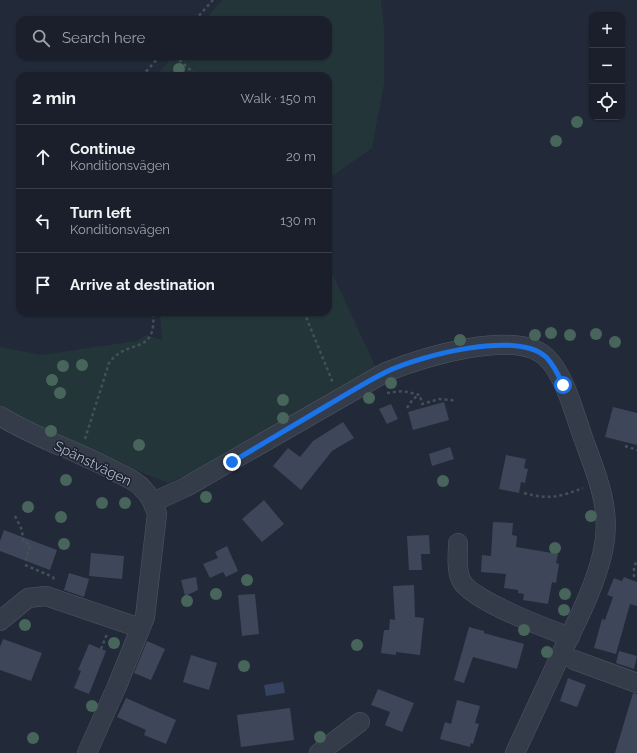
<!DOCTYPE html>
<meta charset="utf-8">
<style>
:root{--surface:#1a1f2b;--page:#232733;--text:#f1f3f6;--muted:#9fa2a9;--line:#383d47}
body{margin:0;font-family:Raleway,sans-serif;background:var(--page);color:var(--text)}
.controls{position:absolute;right:12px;top:12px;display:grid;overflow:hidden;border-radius:8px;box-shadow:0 1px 3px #0004}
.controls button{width:36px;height:36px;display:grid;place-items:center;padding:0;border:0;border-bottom:1px solid var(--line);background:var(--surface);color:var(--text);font:20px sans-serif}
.stop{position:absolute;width:12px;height:12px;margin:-9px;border:3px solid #1a73e8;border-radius:50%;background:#fff}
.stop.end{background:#1a73e8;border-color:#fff;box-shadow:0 1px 4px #0008}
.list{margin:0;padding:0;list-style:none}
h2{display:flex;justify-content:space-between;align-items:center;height:52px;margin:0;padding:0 16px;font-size:17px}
h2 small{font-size:13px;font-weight:400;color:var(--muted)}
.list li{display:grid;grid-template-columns:26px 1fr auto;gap:12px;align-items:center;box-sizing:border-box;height:64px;padding:0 16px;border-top:1px solid var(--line)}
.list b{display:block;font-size:15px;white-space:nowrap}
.list p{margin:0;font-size:13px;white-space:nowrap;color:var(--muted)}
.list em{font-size:13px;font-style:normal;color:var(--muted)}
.icon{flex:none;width:22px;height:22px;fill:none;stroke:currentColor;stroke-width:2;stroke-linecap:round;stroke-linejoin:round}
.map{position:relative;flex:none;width:637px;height:753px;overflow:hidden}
.search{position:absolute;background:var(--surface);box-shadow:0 1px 3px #0004;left:16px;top:16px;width:316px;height:44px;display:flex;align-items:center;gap:10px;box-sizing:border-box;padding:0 14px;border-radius:12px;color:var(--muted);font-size:15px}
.panel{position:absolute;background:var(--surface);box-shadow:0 1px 3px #0004;left:16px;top:72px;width:316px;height:244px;border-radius:12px}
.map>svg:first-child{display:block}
</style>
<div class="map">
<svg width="637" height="753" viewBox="0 0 637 753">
<rect width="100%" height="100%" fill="#222939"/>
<!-- green -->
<path fill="#24353a" d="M222 0H381L384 29V84L372 148 328 179V76H156L173 56H328V20H205Z
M328 264 376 368 193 472 168 483 41 431 0 405V347L41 355 137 341 146 335 162 340 160 312H328Z"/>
<!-- water -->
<path fill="#354360" d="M283 682 285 693 266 696 264 685Z"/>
<!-- building -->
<path fill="#3e4759" d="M444 402 449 420 413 430 408 412Z
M391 404 398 419 387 424 379 409Z
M613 407 637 413V445L605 437Z
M343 422 354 438 332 451 301 490 273 466 288 448 300 457 313 441Z
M450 447 454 459 432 466 429 454Z
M506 455 526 459 524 468 528 469 525 483 521 482 519 493 499 489Z
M264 500 284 524 262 542 242 519Z
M493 522 513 523 512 535 517 536 516 547 558 554 556 563 559 564 556 583 552 582 548 604 523 600 524 594 518 593V590L504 588 506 574 481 572 482 555 491 556Z
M4 530 57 550 50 570 0 551V541Z
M429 535 430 554H421L422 570H409L407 536Z
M227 546 238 571 226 577 223 572 210 578 203 564 218 558 215 552Z
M91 553 124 556 122 579 89 576Z
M69 573 89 579 84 597 64 590Z
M196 577 198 590 185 596 181 580Z
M624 577 637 582V606L630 604 616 654 594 648 602 619 605 620 613 597 607 595 614 578 622 581Z
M414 585 415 617 424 618 420 655 396 652V655L381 653 384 630H389L390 619 395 620 393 586Z
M255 594 259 634 242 636 238 595Z
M469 627 484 631V633L524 644 517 669 473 657 464 683 454 680Z
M3 639 42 653 31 681 0 670V647Z
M147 641 165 649 151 680 134 673Z
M89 644 106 651 89 694 74 688 81 671 78 670Z
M619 651 637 656 634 669 616 663Z
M191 655 217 663 209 690 183 682Z
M568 678 586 685 577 707 560 701Z
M378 689 414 703 402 732 385 725 390 712 371 705Z
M633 693 637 694V753H615Z
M126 698 176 720 166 744 144 735 146 730 117 717Z
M457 700 480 706 475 723 479 724 473 744 471 743 470 747 440 739 445 722 451 724Z
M290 708 294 740 241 747 237 715Z"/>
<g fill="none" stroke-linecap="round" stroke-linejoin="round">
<defs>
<path id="minor" d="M0 416C37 439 78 451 116 472 126 477 137 481 144 490 151 497 154 505 157 514L145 617 117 686 87 753
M153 502 186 487 386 372C421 358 515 328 546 357 566 376 575 417 585 443 598 478 612 512 603 551 595 587 577 621 561 654 546 687 530 720 515 753
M458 543C458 555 456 569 461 580 470 600 548 629 570 637
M0 621 28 598 46 596 140 628
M574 660 637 683
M319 753 360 722"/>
</defs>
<!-- minor casing -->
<use href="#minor" stroke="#505664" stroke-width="20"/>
<!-- path -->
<path stroke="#415257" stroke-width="2.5" stroke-dasharray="3 3" stroke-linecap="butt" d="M195 20 213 0
M175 56 197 76
M142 76 160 56
M304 312 333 383
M387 393 403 391 420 395 422 404 439 399 452 400 454 403
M407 408 413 399 419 395
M85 439 109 363C128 337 157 357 153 312
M625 446 637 450
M524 493C549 500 559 497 583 488
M15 516 22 530 23 541 30 545 25 563
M25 565 53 577 54 580
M634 577V567L637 560
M101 649 107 634"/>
<!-- minor -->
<use href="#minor" stroke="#353c49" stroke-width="19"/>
</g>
<!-- trees -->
<g fill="#48655b">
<circle cx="179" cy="69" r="6"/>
<circle cx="577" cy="122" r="6"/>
<circle cx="556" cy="141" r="6"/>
<circle cx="551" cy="333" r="6"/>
<circle cx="596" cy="334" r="6"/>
<circle cx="535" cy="335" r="6"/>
<circle cx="570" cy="335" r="6"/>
<circle cx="460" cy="340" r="6"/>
<circle cx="615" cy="342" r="6"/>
<circle cx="82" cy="365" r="6"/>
<circle cx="63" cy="366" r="6"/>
<circle cx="52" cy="380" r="6"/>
<circle cx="391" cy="383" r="6"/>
<circle cx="60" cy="393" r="6"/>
<circle cx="369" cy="398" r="6"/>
<circle cx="283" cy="400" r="6"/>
<circle cx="283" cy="418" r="6"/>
<circle cx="51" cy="431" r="6"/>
<circle cx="139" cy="445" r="6"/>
<circle cx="66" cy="480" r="6"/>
<circle cx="443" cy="481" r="6"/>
<circle cx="206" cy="497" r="6"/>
<circle cx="102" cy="503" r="6"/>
<circle cx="125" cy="503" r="6"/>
<circle cx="28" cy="507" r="6"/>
<circle cx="591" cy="516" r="6"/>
<circle cx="61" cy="517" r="6"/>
<circle cx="64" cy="544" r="6"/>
<circle cx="555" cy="548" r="6"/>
<circle cx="247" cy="580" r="6"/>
<circle cx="216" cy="594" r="6"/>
<circle cx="565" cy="594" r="6"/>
<circle cx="187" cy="601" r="6"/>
<circle cx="564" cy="610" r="6"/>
<circle cx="25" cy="625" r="6"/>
<circle cx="524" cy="630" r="6"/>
<circle cx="114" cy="643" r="6"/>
<circle cx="357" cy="645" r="6"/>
<circle cx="547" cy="652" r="6"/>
<circle cx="244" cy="666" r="6"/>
<circle cx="92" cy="706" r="6"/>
<circle cx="320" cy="737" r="6"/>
<circle cx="33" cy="738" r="6"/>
</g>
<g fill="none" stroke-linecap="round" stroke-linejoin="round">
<!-- route -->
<path stroke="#1a73e8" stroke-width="5" d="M232 462C264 443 296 424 328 405 347 394 366 382 386 372 419 356 516 330 546 357 554 365 559 376 563 385"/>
</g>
<g text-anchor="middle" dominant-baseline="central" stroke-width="3" stroke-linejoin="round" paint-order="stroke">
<!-- street labels -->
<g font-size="14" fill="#b0b6c6" stroke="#1b212e">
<text transform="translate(93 463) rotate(26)">Spänstvägen</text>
</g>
</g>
</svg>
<div class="controls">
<button>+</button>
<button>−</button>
<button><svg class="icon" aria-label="locate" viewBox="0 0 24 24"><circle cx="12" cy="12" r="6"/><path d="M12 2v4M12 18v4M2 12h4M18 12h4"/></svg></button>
</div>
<div class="stop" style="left:563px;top:385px"></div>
<div class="stop end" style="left:232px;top:462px"></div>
<div class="search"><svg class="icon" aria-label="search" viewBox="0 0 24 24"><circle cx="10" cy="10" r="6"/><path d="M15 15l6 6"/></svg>Search here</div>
<section class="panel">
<h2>2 min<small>Walk · 150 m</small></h2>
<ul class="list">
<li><svg class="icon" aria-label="ahead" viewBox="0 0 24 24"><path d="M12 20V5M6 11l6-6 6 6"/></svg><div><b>Continue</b><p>Konditionsvägen</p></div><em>20 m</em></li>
<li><svg class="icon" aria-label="left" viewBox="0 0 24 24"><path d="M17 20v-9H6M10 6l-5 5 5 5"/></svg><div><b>Turn left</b><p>Konditionsvägen</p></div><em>130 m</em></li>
<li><svg class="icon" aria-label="arrive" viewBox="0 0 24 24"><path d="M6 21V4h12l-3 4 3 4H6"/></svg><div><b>Arrive at destination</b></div></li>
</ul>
</section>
</div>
